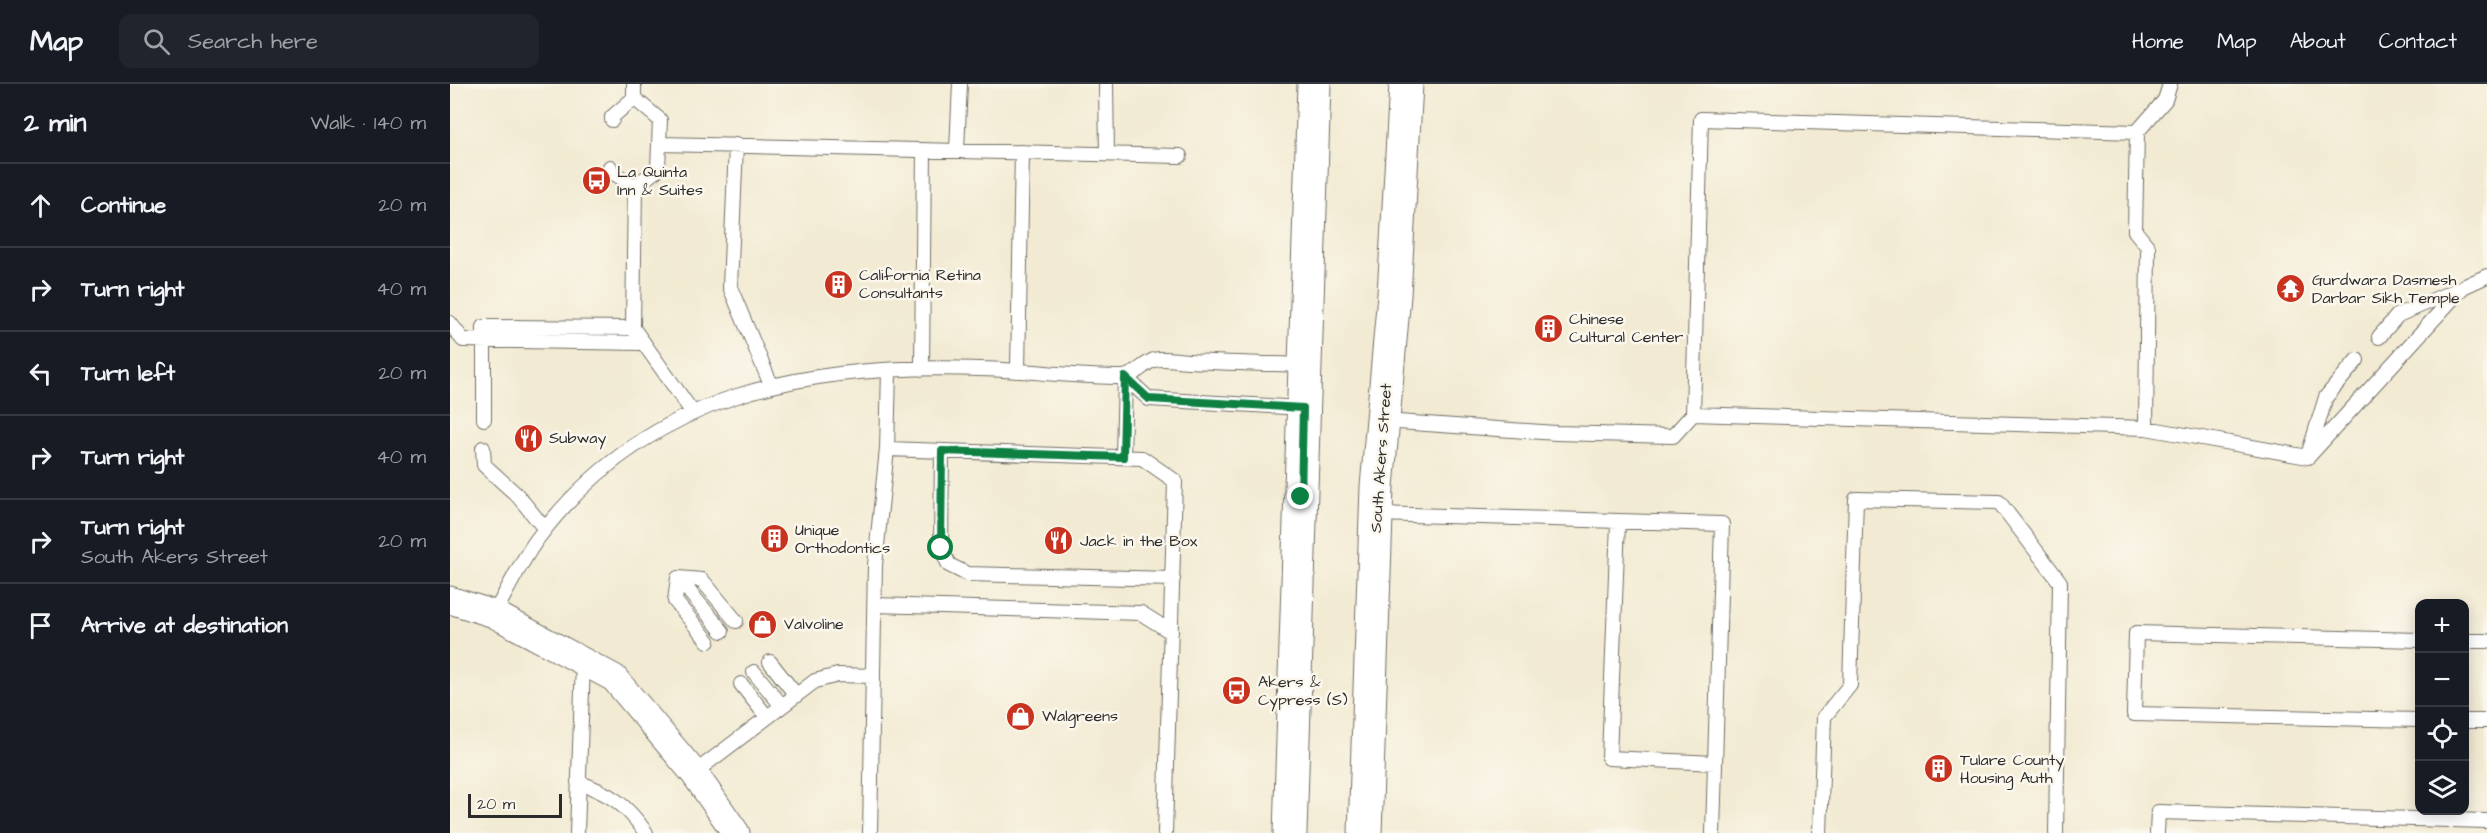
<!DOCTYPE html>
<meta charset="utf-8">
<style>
:root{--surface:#171b24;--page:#20242c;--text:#f1f3f6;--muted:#9ea1a6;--line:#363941}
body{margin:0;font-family:"Architects Daughter",sans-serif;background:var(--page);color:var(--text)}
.controls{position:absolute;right:18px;bottom:18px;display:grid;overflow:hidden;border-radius:12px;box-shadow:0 3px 15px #0003}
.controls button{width:54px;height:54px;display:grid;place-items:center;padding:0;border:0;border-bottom:2px solid var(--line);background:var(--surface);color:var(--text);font:30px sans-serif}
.scale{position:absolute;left:18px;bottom:15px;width:94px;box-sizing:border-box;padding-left:6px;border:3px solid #2b2b2b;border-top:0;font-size:16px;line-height:21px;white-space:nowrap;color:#2b2b2b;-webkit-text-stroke:4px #fbf7ec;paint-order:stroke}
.stop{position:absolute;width:18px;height:18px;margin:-14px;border:4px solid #0b8043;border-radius:50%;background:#fff}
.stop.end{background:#0b8043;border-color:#fff;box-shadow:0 2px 6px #0008}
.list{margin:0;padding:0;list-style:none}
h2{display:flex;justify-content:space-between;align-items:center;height:78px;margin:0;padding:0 24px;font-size:26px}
h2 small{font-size:20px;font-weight:400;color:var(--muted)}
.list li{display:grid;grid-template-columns:39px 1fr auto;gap:18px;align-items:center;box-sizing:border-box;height:84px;padding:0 24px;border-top:2px solid var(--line)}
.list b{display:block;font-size:22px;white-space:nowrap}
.list p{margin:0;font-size:20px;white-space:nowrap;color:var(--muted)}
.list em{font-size:20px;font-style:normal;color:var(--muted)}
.icon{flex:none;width:33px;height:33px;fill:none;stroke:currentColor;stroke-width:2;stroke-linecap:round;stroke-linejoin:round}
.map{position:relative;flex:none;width:2037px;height:749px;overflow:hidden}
header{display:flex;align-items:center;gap:36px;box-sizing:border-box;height:84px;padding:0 30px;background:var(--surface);border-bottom:2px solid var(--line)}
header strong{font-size:28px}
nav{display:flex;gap:33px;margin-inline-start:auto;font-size:21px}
.search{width:420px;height:54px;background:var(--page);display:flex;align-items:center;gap:15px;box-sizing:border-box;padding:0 21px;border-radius:12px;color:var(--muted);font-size:22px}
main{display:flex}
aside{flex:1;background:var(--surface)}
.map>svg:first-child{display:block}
</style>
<header>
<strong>Map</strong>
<div class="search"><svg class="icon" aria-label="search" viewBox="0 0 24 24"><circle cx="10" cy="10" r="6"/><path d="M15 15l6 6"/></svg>Search here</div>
<nav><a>Home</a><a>Map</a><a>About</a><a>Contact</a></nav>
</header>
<main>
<aside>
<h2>2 min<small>Walk · 140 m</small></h2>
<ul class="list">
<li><svg class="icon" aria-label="ahead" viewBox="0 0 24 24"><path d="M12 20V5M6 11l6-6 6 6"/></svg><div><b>Continue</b></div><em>20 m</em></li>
<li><svg class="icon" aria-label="right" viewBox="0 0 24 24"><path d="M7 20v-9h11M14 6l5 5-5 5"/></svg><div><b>Turn right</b></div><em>40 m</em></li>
<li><svg class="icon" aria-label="left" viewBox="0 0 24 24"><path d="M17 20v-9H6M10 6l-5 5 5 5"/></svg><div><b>Turn left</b></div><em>20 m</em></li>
<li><svg class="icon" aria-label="right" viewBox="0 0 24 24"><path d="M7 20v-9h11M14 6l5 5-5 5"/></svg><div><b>Turn right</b></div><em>40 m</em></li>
<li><svg class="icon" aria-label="right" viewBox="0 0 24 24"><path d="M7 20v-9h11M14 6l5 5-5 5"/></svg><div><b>Turn right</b><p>South Akers Street</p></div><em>20 m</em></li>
<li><svg class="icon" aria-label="arrive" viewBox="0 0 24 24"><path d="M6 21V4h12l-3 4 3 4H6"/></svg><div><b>Arrive at destination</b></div></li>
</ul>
</aside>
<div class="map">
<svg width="2037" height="749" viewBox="0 0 2037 749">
<rect width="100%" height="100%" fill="#fbf7ec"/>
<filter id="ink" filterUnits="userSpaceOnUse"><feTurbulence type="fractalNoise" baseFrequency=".0167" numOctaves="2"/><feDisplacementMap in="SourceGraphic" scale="12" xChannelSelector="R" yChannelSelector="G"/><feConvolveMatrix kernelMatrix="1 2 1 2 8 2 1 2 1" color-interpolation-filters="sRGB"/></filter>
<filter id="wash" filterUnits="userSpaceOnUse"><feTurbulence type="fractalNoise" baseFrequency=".008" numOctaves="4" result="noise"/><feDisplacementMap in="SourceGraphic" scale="24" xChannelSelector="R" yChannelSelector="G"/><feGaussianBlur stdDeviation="1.35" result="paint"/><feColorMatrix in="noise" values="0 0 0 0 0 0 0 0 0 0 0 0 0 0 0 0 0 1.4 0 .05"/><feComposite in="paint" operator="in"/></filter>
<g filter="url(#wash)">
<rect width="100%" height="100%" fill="#f2ead2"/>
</g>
<g filter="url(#ink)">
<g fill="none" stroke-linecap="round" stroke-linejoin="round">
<defs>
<path id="lane" d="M184 0V14L210 36 208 85 185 102 183 244 243 329
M656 0 657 70
M162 36V33L184 14
M210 60 730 72
M286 61 280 203 321 301
M507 66 510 0
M160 83V87L185 102
M0 239 13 256 194 259
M1929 253 1948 231 2009 205
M472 285 474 66
M568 286 572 68
M439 287 437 365 692 374 725 397 715 749
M675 293 699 315 853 324
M1243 330 1251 35 1687 48
M34 335V243L183 244
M934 337 1106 349 1223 352 1243 330 1696 344 1858 373 2013 203 2037 192
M1696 344 1698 163 1685 147 1687 48 1715 16 1720 0
M33 364 34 381 68 412 95 445
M492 367 491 464 499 481 517 490 723 495
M1859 368 1876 313 1907 276
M673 373 675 293
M926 430 1272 440 1263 749
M1168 438 1159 674 1265 679
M228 494 252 496 286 537
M228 494 225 517 258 557
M228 494 272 547
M425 521 691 529 721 548
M44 530C58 505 71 477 88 454 198 308 357 279 530 285 577 286 625 293 672 293 684 293 693 280 704 276 713 273 730 277 740 277 778 279 816 280 854 281
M1970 556 1686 549 1684 630 1970 636
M2014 557H2037
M320 578 346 611
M304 588 332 622
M291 600 317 633
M2014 637H2037
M244 689 365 597 388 591 423 592
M128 698C161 710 176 720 196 749
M127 749 133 578
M420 749 425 481 437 365
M1370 749 1374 633 1400 601 1406 415 1549 418 1610 498 1606 749
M1707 749 1708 728 2037 737"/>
<path id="street" d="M0 516 44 530 164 594 244 689 286 749"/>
<path id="secondary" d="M840 749 864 0
M915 749 927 403 944 211 956 0"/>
</defs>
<!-- lane casing -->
<use href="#lane" stroke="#716e65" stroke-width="16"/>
<!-- street casing -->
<use href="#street" stroke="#716e65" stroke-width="29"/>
<!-- secondary casing -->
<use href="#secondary" stroke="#716e65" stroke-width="35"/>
<!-- lane -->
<use href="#lane" stroke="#fff" stroke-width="14"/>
<!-- street -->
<use href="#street" stroke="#fff" stroke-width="27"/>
<!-- secondary -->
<use href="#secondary" stroke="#fff" stroke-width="33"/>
</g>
</g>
<g fill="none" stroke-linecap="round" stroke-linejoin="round" filter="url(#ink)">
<!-- route -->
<path stroke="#0b8043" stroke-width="8" d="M491 464 492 367 673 373 675 293 699 315 853 324 851 413"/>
</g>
<!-- icons -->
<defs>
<symbol id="bus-disc" viewBox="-11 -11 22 22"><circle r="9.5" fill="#c8321e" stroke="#fbf7ec"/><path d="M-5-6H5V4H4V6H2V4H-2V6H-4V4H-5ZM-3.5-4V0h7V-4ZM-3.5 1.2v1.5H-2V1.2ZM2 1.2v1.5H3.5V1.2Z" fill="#fff"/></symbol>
<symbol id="building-disc" viewBox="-11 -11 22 22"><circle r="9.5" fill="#c8321e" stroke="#fbf7ec"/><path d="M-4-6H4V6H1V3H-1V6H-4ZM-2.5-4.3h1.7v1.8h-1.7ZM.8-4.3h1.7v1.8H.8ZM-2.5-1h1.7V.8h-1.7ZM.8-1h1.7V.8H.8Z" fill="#fff"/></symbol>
<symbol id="temple-disc" viewBox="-11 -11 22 22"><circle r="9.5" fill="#c8321e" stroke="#fbf7ec"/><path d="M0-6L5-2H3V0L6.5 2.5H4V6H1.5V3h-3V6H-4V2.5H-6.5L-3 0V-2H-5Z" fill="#fff"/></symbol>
<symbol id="restaurant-disc" viewBox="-11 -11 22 22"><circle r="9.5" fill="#c8321e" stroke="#fbf7ec"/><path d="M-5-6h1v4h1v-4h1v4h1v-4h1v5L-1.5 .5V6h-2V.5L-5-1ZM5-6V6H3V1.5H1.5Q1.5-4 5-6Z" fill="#fff"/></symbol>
<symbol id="shop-disc" viewBox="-11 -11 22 22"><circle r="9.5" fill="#c8321e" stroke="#fbf7ec"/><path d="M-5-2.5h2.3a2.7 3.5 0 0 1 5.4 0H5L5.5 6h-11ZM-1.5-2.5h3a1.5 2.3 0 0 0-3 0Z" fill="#fff"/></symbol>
</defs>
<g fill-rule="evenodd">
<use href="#bus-disc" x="130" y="80" width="33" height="33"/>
<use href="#building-disc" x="372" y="184" width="33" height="33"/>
<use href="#temple-disc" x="1824" y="188" width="33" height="33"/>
<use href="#building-disc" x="1082" y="228" width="33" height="33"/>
<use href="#restaurant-disc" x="62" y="338" width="33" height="33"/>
<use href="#building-disc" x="308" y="438" width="33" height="33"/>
<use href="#restaurant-disc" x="592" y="440" width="33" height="33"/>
<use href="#shop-disc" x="296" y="524" width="33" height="33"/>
<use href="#bus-disc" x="770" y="590" width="33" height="33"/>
<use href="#shop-disc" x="554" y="616" width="33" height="33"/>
<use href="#building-disc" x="1472" y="668" width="33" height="33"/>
</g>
<g text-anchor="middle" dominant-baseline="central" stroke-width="5" stroke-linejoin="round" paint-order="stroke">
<!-- poi labels -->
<g font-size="16" fill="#2b2b2b" stroke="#fbf7ec" text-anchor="start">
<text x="167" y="88">La Quinta<tspan x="167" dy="18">Inn &amp; Suites</tspan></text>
<text x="409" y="191">California Retina<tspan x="409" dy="18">Consultants</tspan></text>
<text x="1862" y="196">Gurdwara Dasmesh<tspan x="1862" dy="18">Darbar Sikh Temple</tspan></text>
<text x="1119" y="235">Chinese<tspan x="1119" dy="18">Cultural Center</tspan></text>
<text x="99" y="354">Subway</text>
<text x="345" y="446">Unique<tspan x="345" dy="18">Orthodontics</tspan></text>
<text x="630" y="457">Jack in the Box</text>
<text x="334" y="540">Valvoline</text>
<text x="808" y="598">Akers &amp;<tspan x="808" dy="18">Cypress (S)</tspan></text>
<text x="592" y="632">Walgreens</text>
<text x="1510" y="676">Tulare County<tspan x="1510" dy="18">Housing Auth</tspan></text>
</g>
<!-- street labels -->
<g font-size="16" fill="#2b2b2b" stroke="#fbf7ec">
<text transform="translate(931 374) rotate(-86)">South Akers Street</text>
</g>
</g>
</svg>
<div class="controls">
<button>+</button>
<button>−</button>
<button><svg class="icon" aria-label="locate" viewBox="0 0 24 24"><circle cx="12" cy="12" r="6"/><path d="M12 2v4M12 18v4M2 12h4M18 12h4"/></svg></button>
<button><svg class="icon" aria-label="layers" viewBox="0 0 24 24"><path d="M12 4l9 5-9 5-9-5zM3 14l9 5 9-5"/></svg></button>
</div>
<div class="scale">20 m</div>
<div class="stop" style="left:491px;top:464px"></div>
<div class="stop end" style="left:851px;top:413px"></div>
</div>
</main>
